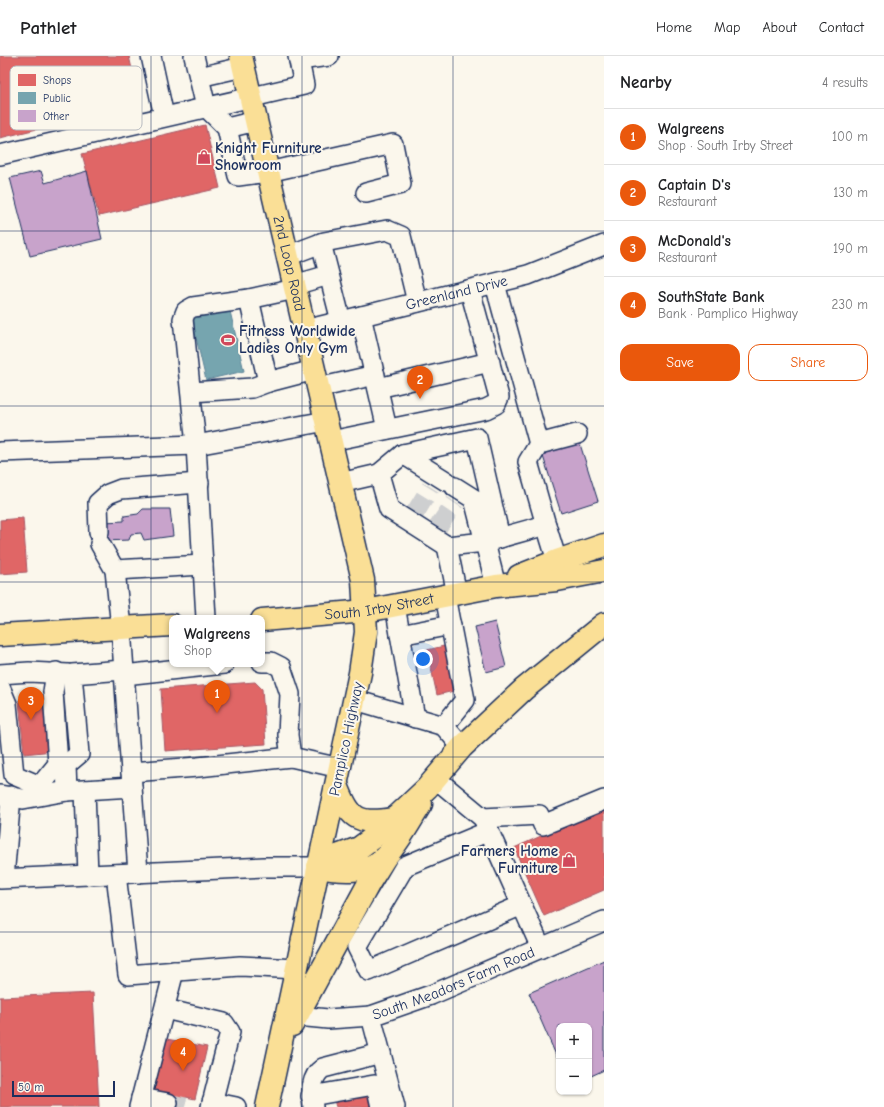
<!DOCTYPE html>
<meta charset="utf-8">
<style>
:root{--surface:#fff;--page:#f2f2f2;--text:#202124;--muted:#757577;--line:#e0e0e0;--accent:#ea580c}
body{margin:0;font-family:"Comic Neue",sans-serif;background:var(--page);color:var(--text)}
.controls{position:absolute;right:12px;bottom:12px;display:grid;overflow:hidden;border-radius:8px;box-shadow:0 1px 3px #0004}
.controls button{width:36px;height:36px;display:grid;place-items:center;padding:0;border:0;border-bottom:1px solid var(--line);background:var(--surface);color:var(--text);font:20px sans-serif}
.scale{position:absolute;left:12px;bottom:10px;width:103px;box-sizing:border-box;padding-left:4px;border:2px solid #1b2f5e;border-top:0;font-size:11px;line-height:14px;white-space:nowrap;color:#1b2f5e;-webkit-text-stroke:3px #fbf7ec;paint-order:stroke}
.you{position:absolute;left:423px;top:603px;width:14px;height:14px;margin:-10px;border:3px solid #fff;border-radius:50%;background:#1a73e8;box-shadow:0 0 0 6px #1a73e833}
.badge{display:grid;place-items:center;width:26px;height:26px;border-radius:50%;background:var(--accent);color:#fff;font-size:13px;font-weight:700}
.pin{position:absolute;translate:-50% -33px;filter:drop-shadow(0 1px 2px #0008)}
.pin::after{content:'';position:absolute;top:21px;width:14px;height:12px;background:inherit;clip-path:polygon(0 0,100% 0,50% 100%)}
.popup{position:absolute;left:169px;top:559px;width:96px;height:52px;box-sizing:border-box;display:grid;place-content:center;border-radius:8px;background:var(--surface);filter:drop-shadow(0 1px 3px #0005);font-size:13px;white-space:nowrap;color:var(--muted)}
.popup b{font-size:15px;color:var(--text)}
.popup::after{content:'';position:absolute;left:50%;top:100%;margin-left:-8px;border:8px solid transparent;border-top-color:var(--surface)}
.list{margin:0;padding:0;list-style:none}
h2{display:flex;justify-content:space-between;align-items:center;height:52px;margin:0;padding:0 16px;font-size:17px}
h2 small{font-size:13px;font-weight:400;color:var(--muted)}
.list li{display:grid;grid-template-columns:26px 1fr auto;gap:12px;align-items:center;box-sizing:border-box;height:56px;padding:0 16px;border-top:1px solid var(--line)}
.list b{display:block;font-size:15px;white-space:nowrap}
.list p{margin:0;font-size:13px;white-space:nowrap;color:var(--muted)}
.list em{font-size:13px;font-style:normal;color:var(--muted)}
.actions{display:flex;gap:8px;padding:12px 16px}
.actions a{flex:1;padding:9px 0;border:1px solid var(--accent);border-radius:12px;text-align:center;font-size:14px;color:var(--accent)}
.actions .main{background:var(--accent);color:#fff}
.map{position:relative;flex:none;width:604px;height:1051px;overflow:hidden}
header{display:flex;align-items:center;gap:24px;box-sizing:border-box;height:56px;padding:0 20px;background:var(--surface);border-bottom:1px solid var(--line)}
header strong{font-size:19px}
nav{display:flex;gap:22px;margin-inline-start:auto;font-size:14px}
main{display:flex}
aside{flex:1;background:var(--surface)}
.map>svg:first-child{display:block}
</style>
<header>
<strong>Pathlet</strong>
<nav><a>Home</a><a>Map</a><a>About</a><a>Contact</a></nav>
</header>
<main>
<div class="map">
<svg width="604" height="1051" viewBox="0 0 604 1051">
<rect width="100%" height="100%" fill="#fbf7ec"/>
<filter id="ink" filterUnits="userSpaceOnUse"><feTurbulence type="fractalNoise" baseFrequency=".025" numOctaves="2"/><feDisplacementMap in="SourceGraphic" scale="8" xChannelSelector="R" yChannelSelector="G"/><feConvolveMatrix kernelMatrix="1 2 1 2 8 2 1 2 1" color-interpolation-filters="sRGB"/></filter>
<g filter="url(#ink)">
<!-- shops -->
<path fill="#e06666" stroke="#a55664" d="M0 0H129L140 48 0 82Z
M205 69 220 132 99 160 82 98Z
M23 462 27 516 0 518V464Z
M444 590 454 635 437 639 427 594Z
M255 626 262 633 266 688 165 695 161 633Z
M48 642 53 695 24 698 19 644Z
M604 752V834L544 860 514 792Z
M93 937 99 1051H0V941Z
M167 983 207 991 195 1043 186 1041 184 1051H165L168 1037 154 1034Z
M371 1034 375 1051H336L333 1041Z"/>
<!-- public -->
<path fill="#76a5af" stroke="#5b8297" d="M229 251 244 315 206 324 191 260Z"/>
<!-- building -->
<path fill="#c8a3cb" stroke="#1b2f5e" d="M41 115 45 127 87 115 102 183 30 200 10 122Z
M579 385 598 445 561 457 542 397Z
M143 453H170L173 480 144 484 141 477 131 478 129 484 104 485V466L124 465V460L138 458Z
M495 566 506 611 486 616 475 571Z
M604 904V1014L589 1021V970H559V1006L529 937Z"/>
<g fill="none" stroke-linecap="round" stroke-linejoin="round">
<!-- minor-tunnel -->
<path stroke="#cecfd0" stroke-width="19" stroke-dasharray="19 10" stroke-linecap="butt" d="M415 457 431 431
M438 471 455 446
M168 1047 185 1051"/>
<defs>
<g id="minor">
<path d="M151 0 164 60"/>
<path d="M194 0 206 51 227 72 238 120 268 116 393 88 401 128 366 137"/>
<path d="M299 4 329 0"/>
<path d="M199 21 243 11"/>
<path d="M227 72 256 65"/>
<path d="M0 99 304 29 298 0"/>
<path d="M321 187 341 265"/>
<path d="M287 200 324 186 387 174 401 180 417 246"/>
<path d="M495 228 539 388 577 378"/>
<path d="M294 229 329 219"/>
<path d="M295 233 249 243 268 326 314 314"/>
<path d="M361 260 387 373"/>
<path id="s1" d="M305 274 528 219 604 189"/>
<path d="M318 332 375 319"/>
<path d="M378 332 490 306"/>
<path d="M191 336 252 332 268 326"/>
<path d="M331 385 486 353 496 348 499 341 470 234"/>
<path d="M539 388 528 406 546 469"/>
<path d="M0 396 196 389 326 365"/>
<path d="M403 398 477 382 500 482"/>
<path d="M379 418 389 453 447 490 485 486 546 469 557 505"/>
<path d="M340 427 379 418 403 398 446 425"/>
<path d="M455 431 474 443 496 530"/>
<path d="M99 476 98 447 108 438 121 433 199 427"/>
<path d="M100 488 115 514 121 572 138 817"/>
<path d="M447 490 457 538"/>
<path d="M115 514 203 509"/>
<path d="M395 550 415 662"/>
<path d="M206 562 196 389 183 263 186 255 193 251 249 243"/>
<path d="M400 579 451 569"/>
<path d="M262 606H271L281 611 290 638 288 679 291 701 340 712"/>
<path d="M0 618 29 616 68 618"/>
<path d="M124 619 224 608"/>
<path d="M0 631 7 648 14 719 40 730 58 708 53 636 56 616"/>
<path d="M355 644 444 670 462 691"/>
<path d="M444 670 465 644 445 540"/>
<path d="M131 716 198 711 291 701"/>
<path d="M435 722 483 762 541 892"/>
<path d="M85 734 88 819"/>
<path d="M67 735 66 709 79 698 72 618 123 614"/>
<path d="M0 739 23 743 67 735 132 731"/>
<path d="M483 762 539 759 543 769 604 744"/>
<path d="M489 775 405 810 357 891 369 915 522 849"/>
<path d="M116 818 128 919 240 910 297 913"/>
<path d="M4 822 11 740"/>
<path d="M0 823 264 811H318"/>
<path d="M165 953 224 967 230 976 211 1051"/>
<path id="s2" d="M297 960 328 963 371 960 431 939 604 865"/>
<path d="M371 960 395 1051"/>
<path d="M311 1040 374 1029 377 1033 381 1051"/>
<path d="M141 1042 168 1047"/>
<path d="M212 1046 236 1051"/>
<path d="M139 1051 174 915"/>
<path d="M313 1051C311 1037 310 1021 323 1012L381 997"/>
</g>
<g id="major">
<path id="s3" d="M241 0 363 524 366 576 360 617 267 1051"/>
<path d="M519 520 557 505 604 489"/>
<path id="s4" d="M262 564 366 555 496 530 557 524 604 515"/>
<path d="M0 579 172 569"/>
<path d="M337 729C349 762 357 769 392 763"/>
<path d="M318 811 337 800 359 792 378 778 427 732 462 691 524 633 604 568"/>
<path d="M318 811C340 815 369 818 386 800 398 788 412 762 421 748"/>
<path d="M292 969 369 827 386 800"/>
</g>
</defs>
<!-- minor casing -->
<use href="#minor" stroke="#1b2f5e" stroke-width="22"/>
<!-- major casing -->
<use href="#major" stroke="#1b2f5e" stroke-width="25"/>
<!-- minor -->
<use href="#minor" stroke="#fbf7ec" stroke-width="19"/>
<!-- major -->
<use href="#major" stroke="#fadf96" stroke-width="22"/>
</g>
</g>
<!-- grid -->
<path fill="none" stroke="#1b2f5e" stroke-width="1" stroke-opacity="0.55" d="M151 0V1051M302 0V1051M453 0V1051M0 175H604M0 350H604M0 526H604M0 701H604M0 876H604"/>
<!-- icons -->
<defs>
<symbol id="shop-bare" viewBox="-9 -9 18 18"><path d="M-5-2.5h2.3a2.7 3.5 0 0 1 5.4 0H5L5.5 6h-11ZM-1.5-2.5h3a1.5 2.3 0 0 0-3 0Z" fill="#d1495b" stroke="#fbf7ec" stroke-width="2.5" paint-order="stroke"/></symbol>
<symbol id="stadium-bare" viewBox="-9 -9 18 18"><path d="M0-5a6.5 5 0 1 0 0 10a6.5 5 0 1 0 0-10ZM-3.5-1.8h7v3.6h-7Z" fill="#d1495b" stroke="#fbf7ec" stroke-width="2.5" paint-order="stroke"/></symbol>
</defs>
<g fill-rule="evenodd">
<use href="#shop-bare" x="194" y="91" width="20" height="20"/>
<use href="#stadium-bare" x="218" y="274" width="20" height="20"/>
<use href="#shop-bare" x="559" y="794" width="20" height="20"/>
</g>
<g text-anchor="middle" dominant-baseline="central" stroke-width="4" stroke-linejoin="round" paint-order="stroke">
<!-- poi labels -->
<g font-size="15" font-weight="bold" fill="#1b2f5e" stroke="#fbf7ec" text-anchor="start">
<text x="215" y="92">Knight Furniture<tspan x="215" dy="17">Showroom</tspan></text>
<text x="239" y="275">Fitness Worldwide<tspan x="239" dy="17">Ladies Only Gym</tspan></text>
<text x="558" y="795" text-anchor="end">Farmers Home<tspan x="558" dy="17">Furniture</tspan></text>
</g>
<!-- street labels -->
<g font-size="15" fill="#1b2f5e" stroke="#fbf7ec">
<text stroke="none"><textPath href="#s3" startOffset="213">2nd Loop Road</textPath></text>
<text stroke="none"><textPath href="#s1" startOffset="156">Greenland Drive</textPath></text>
<text stroke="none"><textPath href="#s4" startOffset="118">South Irby Street</textPath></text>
<text transform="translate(346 683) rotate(-78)">Pamplico Highway</text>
<text stroke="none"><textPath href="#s2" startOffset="163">South Meadors Farm Road</textPath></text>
</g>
</g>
<!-- legend -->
<rect x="10" y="10" width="132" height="64" rx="6" fill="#fbf7ec" stroke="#b8bbc1" stroke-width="1"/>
<rect x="18" y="18" width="18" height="12" fill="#e06666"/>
<rect x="18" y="36" width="18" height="12" fill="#76a5af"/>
<rect x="18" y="54" width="18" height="12" fill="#c8a3cb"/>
<g font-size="11" fill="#1b2f5e">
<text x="43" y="28">Shops</text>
<text x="43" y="46">Public</text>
<text x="43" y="64">Other</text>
</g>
</svg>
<div class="controls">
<button>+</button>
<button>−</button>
</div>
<div class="scale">50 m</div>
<div class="you"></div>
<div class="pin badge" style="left:217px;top:657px">1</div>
<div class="popup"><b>Walgreens</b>Shop</div>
<div class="pin badge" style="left:420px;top:343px">2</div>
<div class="pin badge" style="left:31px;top:664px">3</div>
<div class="pin badge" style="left:183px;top:1015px">4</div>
</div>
<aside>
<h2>Nearby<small>4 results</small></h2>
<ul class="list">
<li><span class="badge">1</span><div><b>Walgreens</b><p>Shop · South Irby Street</p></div><em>100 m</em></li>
<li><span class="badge">2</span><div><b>Captain D's</b><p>Restaurant</p></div><em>130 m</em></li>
<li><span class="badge">3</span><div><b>McDonald's</b><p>Restaurant</p></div><em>190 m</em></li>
<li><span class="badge">4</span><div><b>SouthState Bank</b><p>Bank · Pamplico Highway</p></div><em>230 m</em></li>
</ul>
<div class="actions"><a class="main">Save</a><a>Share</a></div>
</aside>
</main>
